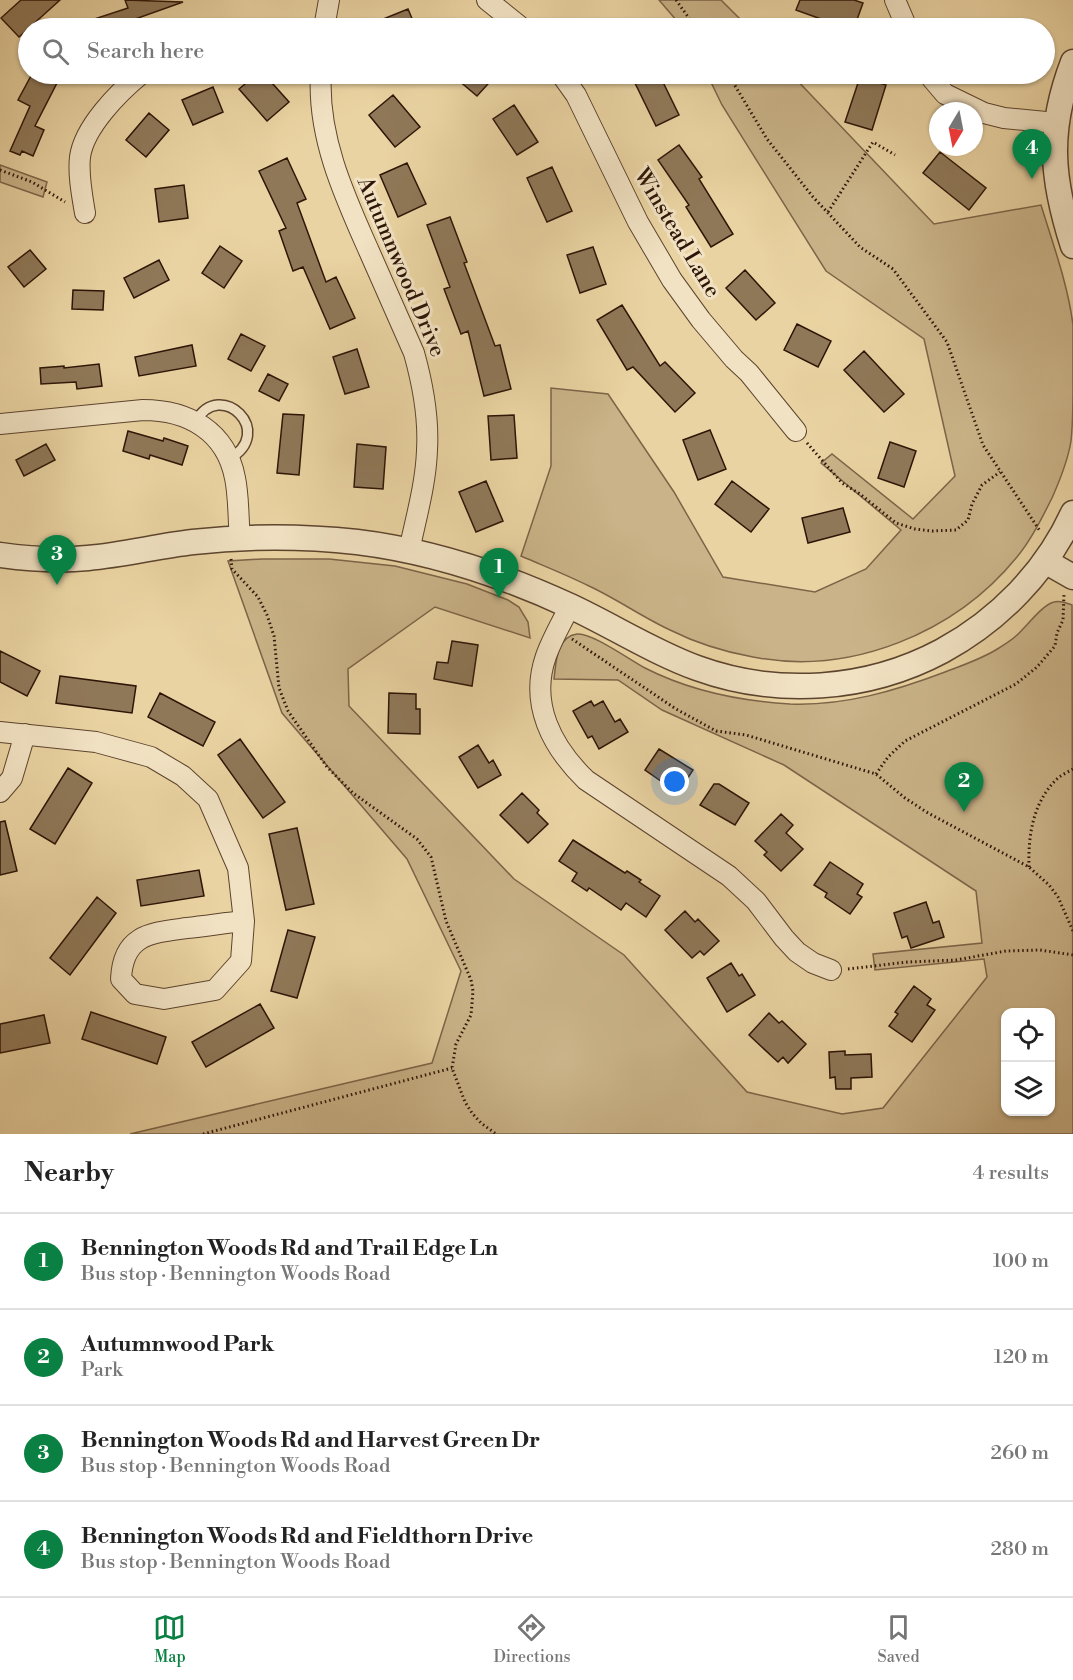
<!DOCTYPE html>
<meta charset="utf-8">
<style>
:root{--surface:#fff;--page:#f2f2f2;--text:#222;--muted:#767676;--line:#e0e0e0;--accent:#0b8043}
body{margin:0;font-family:"Libre Bodoni",serif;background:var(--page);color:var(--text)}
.controls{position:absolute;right:18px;bottom:18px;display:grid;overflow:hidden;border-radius:12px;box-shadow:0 2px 4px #0004}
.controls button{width:54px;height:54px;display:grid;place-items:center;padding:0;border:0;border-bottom:2px solid var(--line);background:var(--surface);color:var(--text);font:30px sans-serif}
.compass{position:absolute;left:929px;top:102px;width:54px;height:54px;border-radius:50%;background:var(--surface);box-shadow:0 2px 4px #0004;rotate:190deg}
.you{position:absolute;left:675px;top:782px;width:21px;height:21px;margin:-15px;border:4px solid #fff;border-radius:50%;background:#1a73e8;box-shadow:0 0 0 9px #1a73e833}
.badge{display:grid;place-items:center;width:39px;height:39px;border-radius:50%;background:var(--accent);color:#fff;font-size:20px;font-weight:700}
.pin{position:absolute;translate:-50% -50px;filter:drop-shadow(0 2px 3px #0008)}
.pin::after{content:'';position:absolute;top:32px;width:21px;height:18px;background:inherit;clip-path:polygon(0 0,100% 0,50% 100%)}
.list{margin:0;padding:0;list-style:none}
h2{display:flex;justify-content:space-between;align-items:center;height:78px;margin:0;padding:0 24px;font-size:26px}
h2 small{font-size:20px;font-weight:400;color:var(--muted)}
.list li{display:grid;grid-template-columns:39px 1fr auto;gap:18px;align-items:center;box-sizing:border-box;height:96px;padding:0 24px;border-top:2px solid var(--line)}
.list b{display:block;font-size:22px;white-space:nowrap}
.list p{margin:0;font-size:20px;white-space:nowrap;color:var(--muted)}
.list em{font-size:20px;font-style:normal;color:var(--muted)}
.icon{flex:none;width:33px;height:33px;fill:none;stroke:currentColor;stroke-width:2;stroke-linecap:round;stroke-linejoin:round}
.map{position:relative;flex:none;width:1073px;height:1134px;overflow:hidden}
.search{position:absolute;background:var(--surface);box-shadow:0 2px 4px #0004;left:18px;right:18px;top:18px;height:66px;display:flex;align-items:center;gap:15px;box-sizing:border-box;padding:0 21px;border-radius:33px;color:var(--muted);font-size:22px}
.sheet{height:462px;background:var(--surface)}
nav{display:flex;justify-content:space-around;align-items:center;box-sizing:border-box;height:84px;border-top:2px solid var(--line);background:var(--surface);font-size:16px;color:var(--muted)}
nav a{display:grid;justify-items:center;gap:3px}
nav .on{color:var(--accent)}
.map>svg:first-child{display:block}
</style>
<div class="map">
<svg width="1073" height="1134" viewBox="0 0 1073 1134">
<rect width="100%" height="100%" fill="#ead3a2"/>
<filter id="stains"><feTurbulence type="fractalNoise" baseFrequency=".00333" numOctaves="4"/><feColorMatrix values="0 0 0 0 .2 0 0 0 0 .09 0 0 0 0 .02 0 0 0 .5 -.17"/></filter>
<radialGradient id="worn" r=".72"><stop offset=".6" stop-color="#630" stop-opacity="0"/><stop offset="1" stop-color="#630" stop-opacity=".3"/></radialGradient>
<!-- green -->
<path fill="#cab388" stroke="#7c6448" stroke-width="1.5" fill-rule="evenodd" d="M659 0H721L749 28H683Z
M707 74H791L934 224 1041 205C1053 244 1068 285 1073 325 1073 345 1073 366 1073 385 1073 404 1073 423 1071 441 1068 460 1060 480 1052 498 1042 518 1031 540 1017 557 955 633 851 676 753 657 725 652 696 643 670 630 642 617 617 599 589 586 567 575 544 566 521 556L551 466V388L608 394 674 492 723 577 815 592 866 569 901 530 821 463 832 454 913 519 955 476 924 339 826 271 722 105Z
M0 165 47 182 43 197 0 182Z
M262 559H329L395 566 467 584 508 600 519 607 528 622 530 638 435 607 348 669 349 706 514 879 624 955 747 1092 842 1114 883 1108 987 977 984 959 875 970 873 954 982 943 976 891 784 765 662 710 618 680 554 679C556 663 556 637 577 634 591 632 630 660 645 668 690 691 740 701 790 704 844 706 895 691 945 672 963 665 982 659 999 648 1005 644 1012 640 1017 635 1027 626 1042 605 1054 602 1061 600 1066 603 1072 605L1073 1134H130L432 1063 461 971 407 859 282 713 228 561ZM1006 1012H1050V1112H1006Z"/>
<!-- building -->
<path fill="#8f7858" stroke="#2d1507" stroke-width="1.5" d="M21 0H60L19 37 1 18Z
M125 0 183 2 110 28H73V26L128 8Z
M800 0H854L863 3 854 28H846L796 10Z
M408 9 416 28H361Z
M32 74H53L60 77 35 126 44 130 33 156 22 151 20 155 10 151 30 106 18 100Z
M257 74H264L289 102 267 121 239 89Z
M451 74H497L477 96Z
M655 74H659L679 115 656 126 635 83Z
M860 77 886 85 872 130 845 122Z
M213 87 223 112 193 125 182 100Z
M393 95 420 127 395 147 369 115Z
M514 105 538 142 517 155 493 119Z
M149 113 169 130 146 157 126 140Z
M679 145 702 177 699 179 733 234 711 247 686 207 689 205 658 160Z
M940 152 986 188 969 210 923 173Z
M287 158 306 199 297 203 326 282 336 277 355 318 330 329 303 267 293 271 279 231 286 228 259 171Z
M407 163 426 204 398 217 380 175Z
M552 167 572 211 547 222 527 178Z
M184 185 188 218 159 222 155 189Z
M450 217 467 262 464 263 495 346 500 345 511 389 484 396 468 331 461 334 444 289 450 287 427 225Z
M220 246 242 261 224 288 202 273Z
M593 247 606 284 580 293 567 255Z
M30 250 46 269 24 287 8 267Z
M159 260 169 280 134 298 124 278Z
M745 270 775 303 756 320 726 288Z
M73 290 104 291 103 310 72 309Z
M622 305 660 366 665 362 695 393 675 412 633 367 627 370 597 320Z
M797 324 831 341 818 367 784 350Z
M241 334 265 346 251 371 228 359Z
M192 345 196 366 139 376 135 357Z
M357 349 369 387 345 394 333 357Z
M864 351 904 394 884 412 844 370Z
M99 364 102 386 77 389 76 382 41 384 40 368 64 366V368Z
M268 374 288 384 279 401 259 391Z
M283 414 304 415 299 475 277 473Z
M514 415 517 458 491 460 488 416Z
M710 430 726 469 698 480 683 440Z
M128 431 163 441 164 438 188 446 182 465 150 455 149 459 123 451Z
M890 442 916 451 904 487 878 478Z
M46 444 55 460 24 476 16 460Z
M357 444 386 447 383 489 354 487Z
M486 481 503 521 476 532 459 492Z
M732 481 769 509 751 532 715 504Z
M843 508 850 532 808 543 802 518Z
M452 641 478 645 472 686 434 679 437 662 448 663Z
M0 651 40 671 27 696 0 682Z
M60 676 136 686 132 713 56 703Z
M160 693 215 722 203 746 148 717Z
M389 693 416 694V709H420V734L388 733Z
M591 701 594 706 603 701 615 722 620 719 628 732 599 749 592 736 588 738 573 711Z
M240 739 285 802 263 818 218 755Z
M478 745 489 763 493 760 501 775 478 788 459 757Z
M659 749 693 770 678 793 645 770Z
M68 768 92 783 55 844 30 829Z
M714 784H719L749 803 735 825 700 805Z
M522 793 539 810 537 813 548 824 528 843 500 815Z
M781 814 793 825 786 833 803 849 781 871 764 855 767 852 755 841Z
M5 821 17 871 0 875V822Z
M297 828 314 904 286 910 269 834Z
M573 840 625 873 627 871 641 880 639 882 660 896 646 917 626 903 621 910 589 888 587 891 572 881 577 873 559 861Z
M830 862 863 884 857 894 862 897 850 914 825 897 827 893 814 885Z
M199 870 204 896 141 906 137 880Z
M97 897 116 913 70 975 50 958Z
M926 902 933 923 939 921 944 937 911 948 907 936 902 938 894 913Z
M685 911 695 922 698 919 719 941 704 955 700 951 692 958 665 930Z
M288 930 315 937 297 998 271 991Z
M731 963 739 976 742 974 755 995 727 1012 707 978Z
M914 986 931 999 927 1005 935 1010 912 1042 889 1026 898 1014 895 1012Z
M260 1004 274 1028 206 1067 192 1042Z
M91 1012 166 1037 157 1064 82 1039Z
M769 1013 779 1023 782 1021 806 1044 788 1063 783 1057 778 1062 749 1035Z
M44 1015 50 1043 0 1053V1024Z
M845 1051V1055L871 1054 872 1077 851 1078V1089H836L835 1077 830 1078 829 1052Z"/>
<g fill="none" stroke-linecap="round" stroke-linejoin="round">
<defs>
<path id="service" d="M196 421C220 378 277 432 229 459"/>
<path id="minor" d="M487 0 522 28
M895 0 907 28
M324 28 329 0
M321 74C317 136 344 195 369 251 384 285 399 319 414 353 423 385 429 416 427 450 426 483 416 518 409 551
M561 74 576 95 638 222 672 280 701 320 734 359 749 373 796 431
M928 74 945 94 984 113 1004 118 1056 123
M85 213C82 195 78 175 80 157 84 127 119 92 141 74
M0 424 143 410C188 410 226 431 235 478 239 497 238 518 240 538
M570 606C562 622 552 639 546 656 529 704 552 747 586 780L729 876 756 901 784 938 797 952 813 963 831 970
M0 732 96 742 151 757 183 776 208 799 238 868 244 921 241 961 215 990 164 999 135 994 121 979C123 934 151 933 187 928 206 926 225 923 244 921
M0 792 12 778 25 734"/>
<path id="tertiary" d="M1073 62C1047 130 1051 178 1073 246
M0 555C29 559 59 561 88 558 123 555 158 546 193 542 247 536 302 536 357 542 431 551 503 575 570 606 613 626 653 652 697 668 777 697 867 691 942 651 999 620 1046 572 1073 513
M1045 561 1073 577"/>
</defs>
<!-- service casing -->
<use href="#service" stroke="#5c442e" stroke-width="12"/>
<!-- minor casing -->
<use href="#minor" stroke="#5c442e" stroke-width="22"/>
<!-- tertiary casing -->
<use href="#tertiary" stroke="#5c442e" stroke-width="27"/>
<!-- path -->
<path stroke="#2d1507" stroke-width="3" stroke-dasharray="1.5 3" stroke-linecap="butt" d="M676 0 696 28
M728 74 767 139 813 197 860 247 893 269 947 342 983 445 1040 531
M0 170 32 182 65 202
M828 212 873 142 895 155
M807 443 842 483 860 494 896 523 915 529 932 531 956 530 968 520 972 504 982 485 1000 472
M231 559 232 569 258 597 267 615 274 636 279 688 288 711 327 767 353 793 417 839 431 857 446 921 471 980 473 991 471 1015 456 1044 452 1068 465 1102 472 1113 481 1123 496 1134
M572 639 676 709 716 731 746 735 876 774 905 798 928 813 1029 867 1049 885 1058 897 1073 931
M876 774 888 757 905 741 1016 684 1037 667 1055 646 1057 633 1063 620 1064 594
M1029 867C1028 835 1033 802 1057 779 1061 775 1068 772 1073 769
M848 969 908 962 956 960 1006 951 1040 950 1073 955
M203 1134 452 1068"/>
<!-- service -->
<use href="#service" stroke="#f1e2c3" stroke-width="9"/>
<!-- minor -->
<use href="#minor" stroke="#f1e2c3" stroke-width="20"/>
<!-- tertiary -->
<use href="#tertiary" stroke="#f1e2c3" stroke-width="24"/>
</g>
<g text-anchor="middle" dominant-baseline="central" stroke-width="6" stroke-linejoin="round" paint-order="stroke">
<!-- street labels -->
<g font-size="22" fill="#2d1507" stroke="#f1e2c3">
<text transform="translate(677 233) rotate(59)">Winstead Lane</text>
<text transform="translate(401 267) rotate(67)">Autumnwood Drive</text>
</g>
</g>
<rect width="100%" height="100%" filter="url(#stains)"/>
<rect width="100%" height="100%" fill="url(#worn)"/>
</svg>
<div class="controls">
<button><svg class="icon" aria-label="locate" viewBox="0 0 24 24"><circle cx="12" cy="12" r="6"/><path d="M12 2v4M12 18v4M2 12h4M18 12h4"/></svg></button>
<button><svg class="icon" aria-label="layers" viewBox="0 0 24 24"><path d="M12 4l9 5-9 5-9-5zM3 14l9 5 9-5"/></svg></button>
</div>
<svg class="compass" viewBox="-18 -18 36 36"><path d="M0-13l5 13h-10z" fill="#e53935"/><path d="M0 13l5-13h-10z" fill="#767676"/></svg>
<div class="you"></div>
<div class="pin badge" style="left:499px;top:598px">1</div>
<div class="pin badge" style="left:964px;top:812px">2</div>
<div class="pin badge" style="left:57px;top:585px">3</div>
<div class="pin badge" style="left:1032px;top:179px">4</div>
<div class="search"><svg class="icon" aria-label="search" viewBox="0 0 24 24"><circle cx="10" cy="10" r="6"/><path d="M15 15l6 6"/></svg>Search here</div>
</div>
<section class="sheet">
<h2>Nearby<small>4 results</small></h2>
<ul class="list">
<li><span class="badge">1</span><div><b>Bennington Woods Rd and Trail Edge Ln</b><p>Bus stop · Bennington Woods Road</p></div><em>100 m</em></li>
<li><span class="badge">2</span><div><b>Autumnwood Park</b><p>Park</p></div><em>120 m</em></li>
<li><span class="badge">3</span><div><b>Bennington Woods Rd and Harvest Green Dr</b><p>Bus stop · Bennington Woods Road</p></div><em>260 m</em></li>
<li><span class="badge">4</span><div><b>Bennington Woods Rd and Fieldthorn Drive</b><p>Bus stop · Bennington Woods Road</p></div><em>280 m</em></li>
</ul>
</section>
<nav>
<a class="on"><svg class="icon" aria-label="map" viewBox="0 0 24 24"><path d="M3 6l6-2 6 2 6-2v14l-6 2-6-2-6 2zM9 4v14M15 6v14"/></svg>Map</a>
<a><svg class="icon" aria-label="directions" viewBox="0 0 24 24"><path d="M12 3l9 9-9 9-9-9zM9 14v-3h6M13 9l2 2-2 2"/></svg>Directions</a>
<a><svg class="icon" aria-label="saved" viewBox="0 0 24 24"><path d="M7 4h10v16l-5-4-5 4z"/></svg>Saved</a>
</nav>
